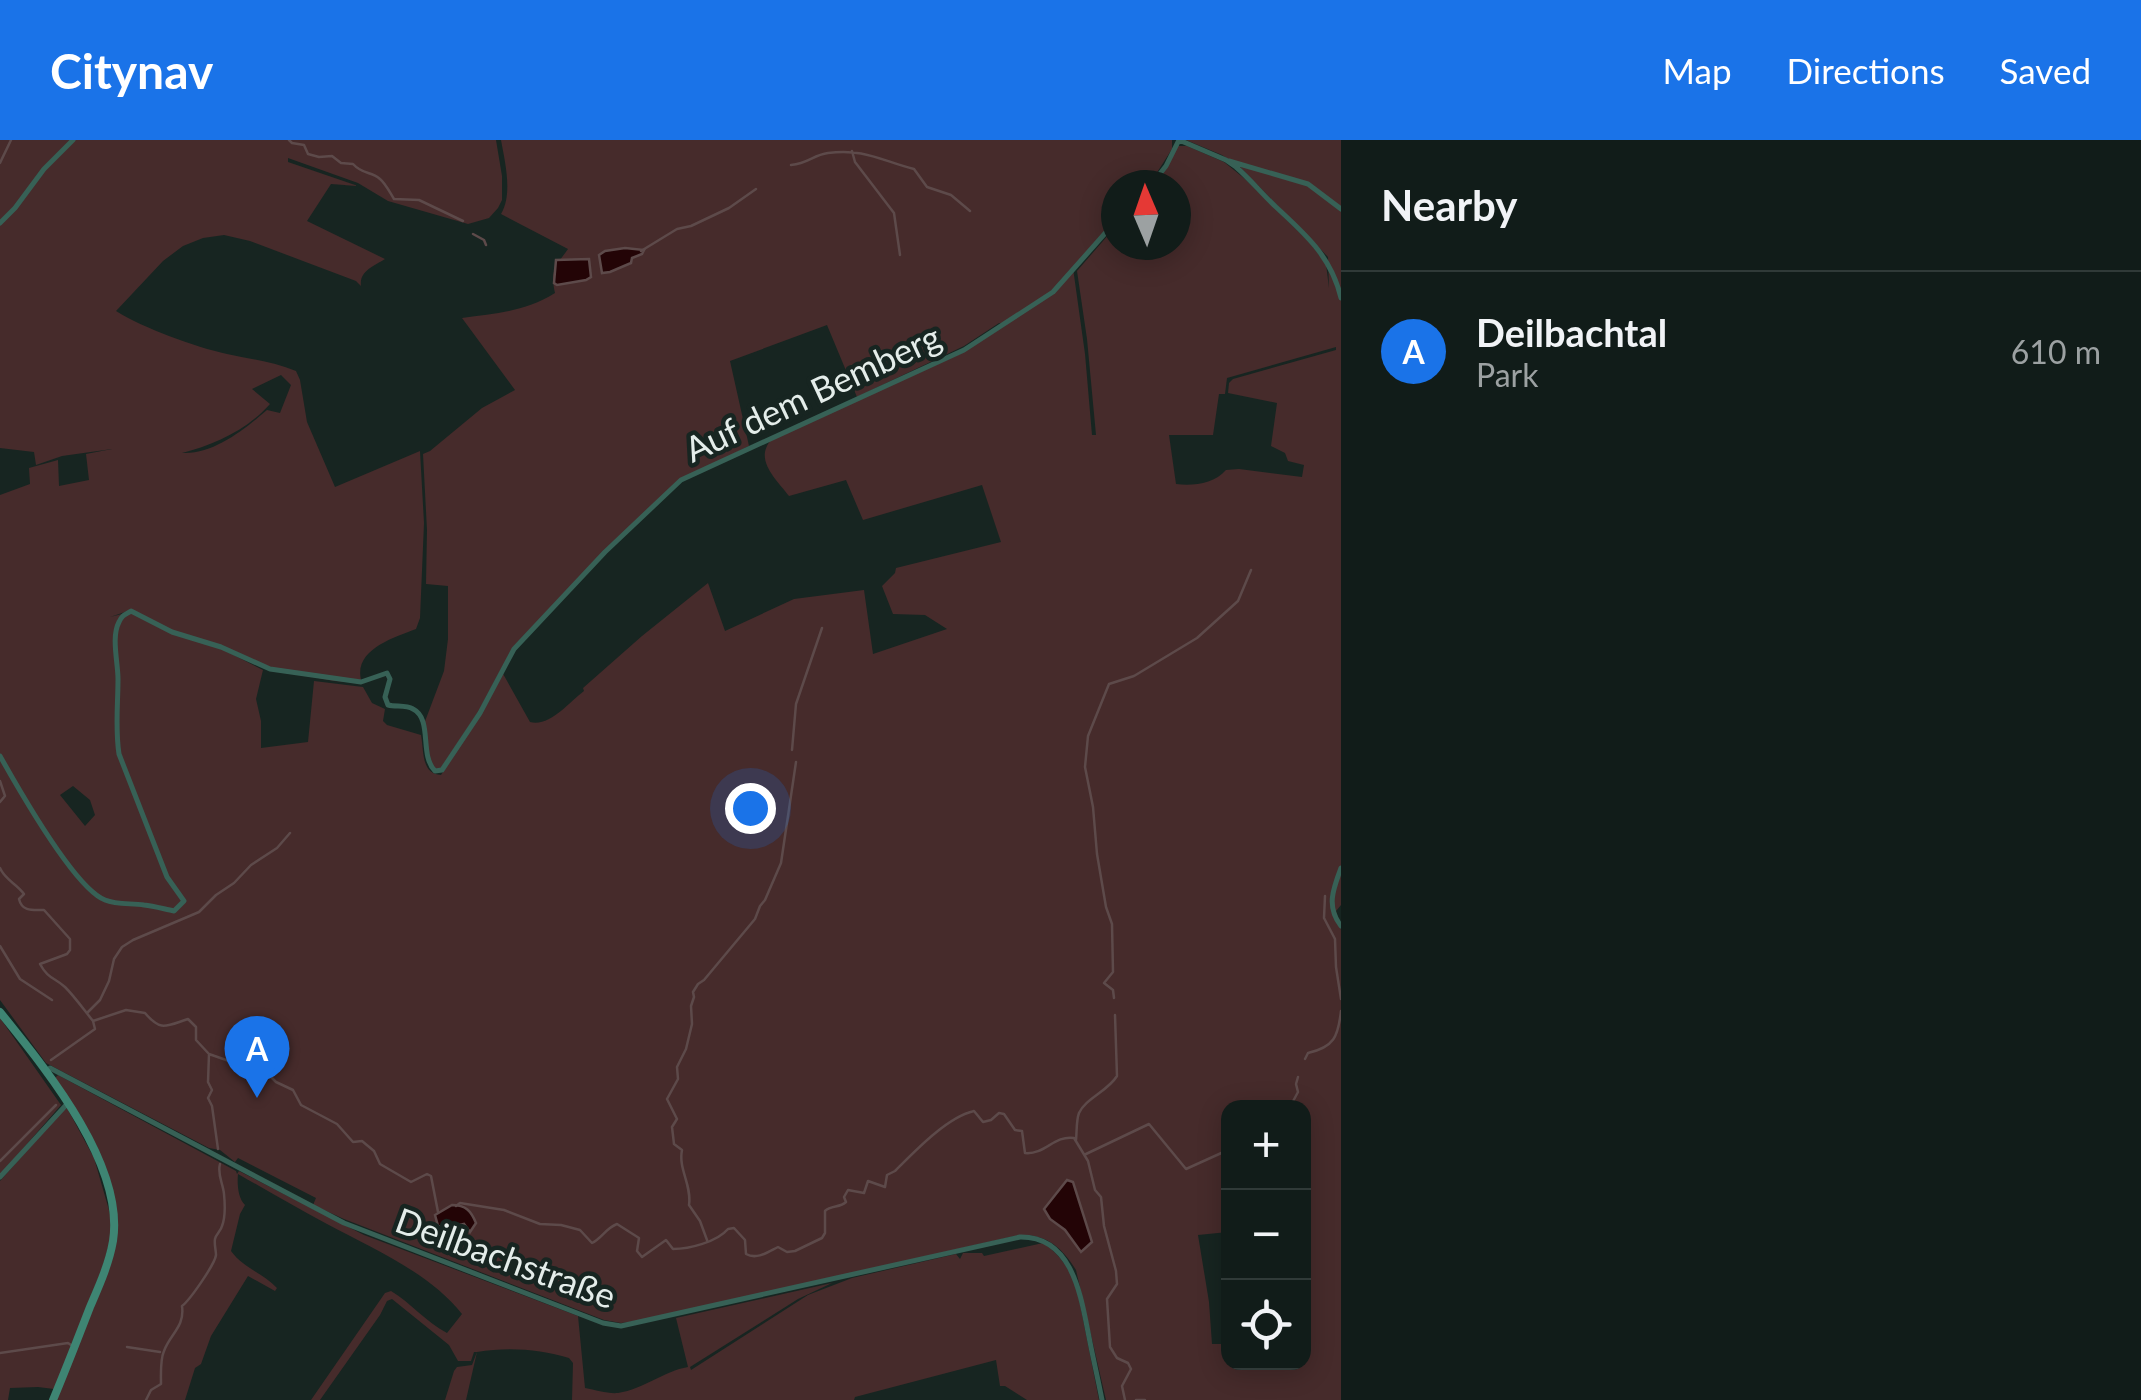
<!DOCTYPE html>
<meta charset="utf-8">
<style>
:root{--surface:#111c19;--page:#1e2926;--text:#f1f3f6;--muted:#9ca1a2;--line:#303a38;--accent:#1a73e8}
body{margin:0;font-family:Lato,sans-serif;background:var(--page);color:var(--text)}
.controls{position:absolute;right:30px;bottom:30px;display:grid;overflow:hidden;border-radius:20px;box-shadow:0 5px 25px #0003}
.controls button{width:90px;height:90px;display:grid;place-items:center;padding:0;border:0;border-bottom:2px solid var(--line);background:var(--surface);color:var(--text);font:50px sans-serif}
.compass{position:absolute;left:1101px;top:30px;width:90px;height:90px;border-radius:50%;background:var(--surface);box-shadow:0 5px 25px #0003;rotate:358deg}
.you{position:absolute;left:750px;top:668px;width:35px;height:35px;margin:-25px;border:8px solid #fff;border-radius:50%;background:#1a73e8;box-shadow:0 0 0 15px #1a73e833}
.badge{display:grid;place-items:center;width:65px;height:65px;border-radius:50%;background:var(--accent);color:#fff;font-size:32px;font-weight:700}
.pin{position:absolute;translate:-50% -82px;filter:drop-shadow(0 2px 5px #0008)}
.pin::after{content:'';position:absolute;top:52px;width:35px;height:30px;background:inherit;clip-path:polygon(0 0,100% 0,50% 100%)}
.list{margin:0;padding:0;list-style:none}
h2{display:flex;justify-content:space-between;align-items:center;height:130px;margin:0;padding:0 40px;font-size:42px}
h2 small{font-size:32px;font-weight:400;color:var(--muted)}
.list li{display:grid;grid-template-columns:65px 1fr auto;gap:30px;align-items:center;box-sizing:border-box;height:160px;padding:0 40px;border-top:2px solid var(--line)}
.list b{display:block;font-size:38px;white-space:nowrap}
.list p{margin:0;font-size:32px;white-space:nowrap;color:var(--muted)}
.list em{font-size:32px;font-style:normal;color:var(--muted)}
.icon{flex:none;width:55px;height:55px;fill:none;stroke:currentColor;stroke-width:2;stroke-linecap:round;stroke-linejoin:round}
.map{position:relative;flex:none;width:1341px;height:1260px;overflow:hidden}
header{display:flex;align-items:center;gap:60px;box-sizing:border-box;height:140px;padding:0 50px;background:var(--accent);color:#fff}
header strong{font-size:48px}
nav{display:flex;gap:55px;margin-inline-start:auto;font-size:35px}
main{display:flex}
aside{flex:1;background:var(--surface)}
.map>svg:first-child{display:block}
</style>
<header>
<strong>Citynav</strong>
<nav><a>Map</a><a>Directions</a><a>Saved</a></nav>
</header>
<main>
<div class="map">
<svg width="1341" height="1260" viewBox="0 0 1341 1260">
<rect width="100%" height="100%" fill="#172521"/>
<!-- green -->
<path fill="#462b2b" fill-rule="evenodd" d="M0 0H496L502 36V60L498 68 489 78 468 84 388 61 358 43 288 18V22L358 46 331 44 307 81 385 119C374 126 359 131 361 146L356 141 250 101 224 95 203 98 183 106 163 121 116 171C143 188 195 207 227 214 250 219 274 222 296 231L300 240 307 282 335 347 420 311 424 383 420 478 416 489C392 498 351 511 362 543L334 541 270 529 221 506 172 491 131 470 110 477 130 472 171 493 220 508 263 530 256 559 261 581V608L308 602 314 541 363 547 372 563 385 569 383 581 387 585 421 595C424 611 421 634 441 635L481 574 502 532 530 582C550 587 568 563 584 551L583 548 642 496 708 443 725 491 794 459 864 450 873 514 947 489 925 475 893 474 882 446 895 433 896 428 1001 402 982 345 863 380 846 340 789 356C776 339 753 319 772 299L960 214 1006 185 999 183 964 206 857 257 827 185 730 221 749 306 677 342 611 404 513 507 478 572 441 628 436 629 431 625 424 584 444 531 448 499V446L426 444 427 390 423 314 430 311 482 268 515 250 462 178C496 173 525 172 555 153 550 131 555 127 568 109L501 74C513 54 505 22 501 0H1172V9L1149 45H1116V80L1073 128 1085 214 1092 295H1096L1087 199 1077 131 1116 86V105H1176V45H1155L1178 6H1187L1224 22 1245 39 1311 104 1326 124 1329 148 1328 117 1240 27 1222 15 1186 0H1341V765L1336 771 1341 790V1260H1106L1076 1130C1061 1106 1044 1092 1015 1096L639 1181 621 1183 604 1180 344 1079 313 1065 316 1058 238 1018 235 1022 220 1010 209 1008 46 923 0 860V355L30 344 29 328 58 320 59 346 89 340 86 314 112 309 62 316 36 325 34 312 0 308ZM1336 207V210L1233 239 1229 243 1228 253 1277 263 1271 306 1285 313 1288 321 1304 325 1302 337 1239 329 1226 330C1214 344 1193 346 1176 344L1169 295H1213L1219 254H1225L1227 238ZM281 235 291 245 280 273 267 270C245 289 213 315 182 313 214 305 247 290 270 264L252 249ZM73 646 90 660 95 675 85 686 60 655ZM1228 968H1304V1222H1228V1204H1212L1209 1162 1198 1095 1228 1092Z
M0 878 61 965 0 1035Z
M58 935 236 1031 237 1034 239 1031 364 1095 578 1176 585 1248C596 1250 608 1254 618 1253 644 1249 664 1231 688 1227L676 1178 832 1143 798 1159 690 1227 691 1230 808 1155 852 1138 956 1114 960 1119 963 1113H982L984 1116 1043 1103C1060 1114 1071 1131 1077 1149L1099 1260H1027L1005 1246H1000L996 1220 855 1257 854 1260H572L573 1223 569 1218C540 1209 507 1207 477 1212L466 1260H445L454 1231 457 1227 472 1225 477 1212H474L471 1221H458L449 1205 392 1159 387 1161 380 1175 320 1260H311L385 1153 391 1151C411 1163 426 1182 447 1193L462 1174C430 1133 372 1108 327 1084 297 1068 268 1051 238 1034 237 1044 238 1058 245 1065L240 1074 231 1111C243 1128 263 1133 277 1148L275 1151 248 1136 211 1196 201 1224 195 1228 185 1260H56L114 1109 106 1033 54 939Z
M67 968 94 1018 111 1077V1096L103 1126 54 1249 38 1247 10 1248 8 1260H0V1041L61 972Z"/>
<!-- water -->
<path fill="#230406" stroke="#5d4a4a" stroke-width="2.5" d="M625 108 644 110 642 114 632 118 631 123 610 132 602 133 599 115 605 111Z
M589 119 591 137 586 140 557 145 554 143 556 120Z
M1067 1040 1073 1042 1092 1102 1081 1112 1065 1090 1050 1079 1044 1069Z
M452 1065C466 1065 471 1071 476 1083L470 1092 464 1084 446 1088 438 1086 435 1075Z"/>
<g fill="none" stroke-linecap="round" stroke-linejoin="round">
<!-- stream -->
<path stroke="#5d4a4a" stroke-width="2.5" d="M289 0 292 3 304 5 308 14 319 17 332 16 341 23 353 24C363 35 371 31 380 39 386 44 390 53 394 59L419 60 463 81
M852 11 855 22 894 73 900 115
M0 23 11 0
M791 25C809 23 813 15 828 13 864 8 882 21 914 29L927 47 951 55 970 71
M473 94 484 100 486 105
M641 111 677 89 691 86 729 68 756 49
M792 610 796 564 822 488
M0 641 5 656 0 662
M0 728C5 740 16 743 24 754L19 759C22 772 33 770 44 770L70 799V810L67 814 40 824C48 839 54 837 65 847 75 857 84 870 93 881L126 870 145 873C161 892 166 886 188 879L196 887V900L209 914 229 921 237 931 262 941 270 936 276 942 293 950 301 965 337 984 353 1002 362 1001 374 1011 380 1024 411 1042 427 1034 431 1036 438 1072
M1325 756 1324 778 1335 799 1336 827 1341 859
M0 806 20 839 52 860
M1114 858 1113 850 1104 843 1113 832 1112 784 1106 767 1097 714 1093 667 1085 627 1088 596 1109 544 1134 536 1197 498 1238 461 1251 430
M87 873 100 860 109 841 114 819 122 807 133 800 199 772 216 755 234 743 251 725 277 708 290 693
M209 914 208 942 212 950 208 958 212 966 218 1009
M1305 919 1308 913C1334 907 1338 897 1341 871
M51 920 95 889 93 881
M1286 968 1291 965 1298 952 1296 944 1298 937
M1076 1000C1077 992 1076 981 1079 973 1085 959 1108 951 1117 936L1115 875
M1086 1014 1149 984 1186 1029 1228 1010
M0 1021 56 965
M456 1066 460 1063 504 1070 540 1084 561 1085 580 1090 592 1103C602 1098 606 1088 617 1084L639 1098 637 1111 642 1117 666 1100 673 1109C689 1109 717 1102 728 1089L734 1088 745 1100 746 1114C757 1120 768 1112 778 1107L787 1112 795 1111 822 1098 825 1093V1071C831 1065 840 1068 846 1062L844 1057 848 1050 864 1053 868 1041 885 1047 887 1035 895 1031C914 1012 947 977 974 971L983 982 991 980 999 973 1004 974 1015 990 1022 991 1025 1013C1045 1015 1054 995 1074 998L1088 1021 1095 1050 1101 1057 1104 1086 1116 1131 1117 1144 1107 1159 1110 1207 1117 1218 1128 1223 1131 1229 1122 1246 1125 1260
M707 1100 700 1081 689 1065C692 1045 678 1029 682 1010L674 1004 672 987 677 979 667 959 678 939 677 927 686 909 692 884 691 866 694 857 693 852 698 844 704 840 755 779 760 766 765 760 781 723 796 622
M127 1207 160 1212
M0 1213 68 1203 71 1205
M146 1260 151 1250 161 1244C161 1234 160 1220 164 1211 170 1194 185 1187 182 1166 190 1160 215 1124 216 1115 216 1110 214 1104 215 1099 216 1094 221 1091 222 1086 226 1076 225 1064 224 1054 223 1043 217 1035 220 1024
M1136 1260H1145"/>
<!-- minor -->
<path stroke="#376156" stroke-width="5" d="M1179 0 1226 20 1236 27C1250 39 1262 54 1276 67 1306 95 1331 116 1341 158
M1229 21 1308 44 1341 69
M1151 45 1166 26 1179 0
M0 83 15 68 44 29 73 0
M0 616C18 648 74 748 105 760 117 765 131 763 144 765 154 766 164 769 174 771L184 761 167 737 119 614C115 589 118 564 118 539 118 522 111 497 119 482 122 475 125 475 131 471L172 492 221 507 270 529 361 542 387 533 390 539 385 557 388 565C396 567 406 565 413 569 433 579 419 615 435 631L442 630 480 573 514 509 605 412 681 340 964 210 1053 152 1116 81
M1341 728C1333 749 1326 767 1341 786
M47 931 50 928 344 1083 603 1183 621 1186 1020 1097C1073 1096 1081 1157 1089 1197 1093 1218 1098 1239 1102 1260
M0 1037 67 964"/>
<!-- secondary -->
<path stroke="#3e8573" stroke-width="8" d="M0 872C45 928 125 1024 113 1101 109 1124 99 1146 90 1167 78 1198 66 1229 53 1260"/>
</g>
<g text-anchor="middle" dominant-baseline="central" stroke-width="9" stroke-linejoin="round" paint-order="stroke">
<!-- street labels -->
<g font-size="35" fill="#e4edea" stroke="#172521">
<text transform="translate(812 252) rotate(-25)">Auf dem Bemberg</text>
<text transform="translate(506 1117) rotate(20)">Deilbachstraße</text>
</g>
</g>
</svg>
<div class="controls">
<button>+</button>
<button>−</button>
<button><svg class="icon" aria-label="locate" viewBox="0 0 24 24"><circle cx="12" cy="12" r="6"/><path d="M12 2v4M12 18v4M2 12h4M18 12h4"/></svg></button>
</div>
<svg class="compass" viewBox="-18 -18 36 36"><path d="M0-13l5 13h-10z" fill="#e53935"/><path d="M0 13l5-13h-10z" fill="#9ca1a2"/></svg>
<div class="you"></div>
<div class="pin badge" style="left:257px;top:958px">A</div>
</div>
<aside>
<h2>Nearby<small></small></h2>
<ul class="list">
<li><span class="badge">A</span><div><b>Deilbachtal</b><p>Park</p></div><em>610 m</em></li>
</ul>
</aside>
</main>
